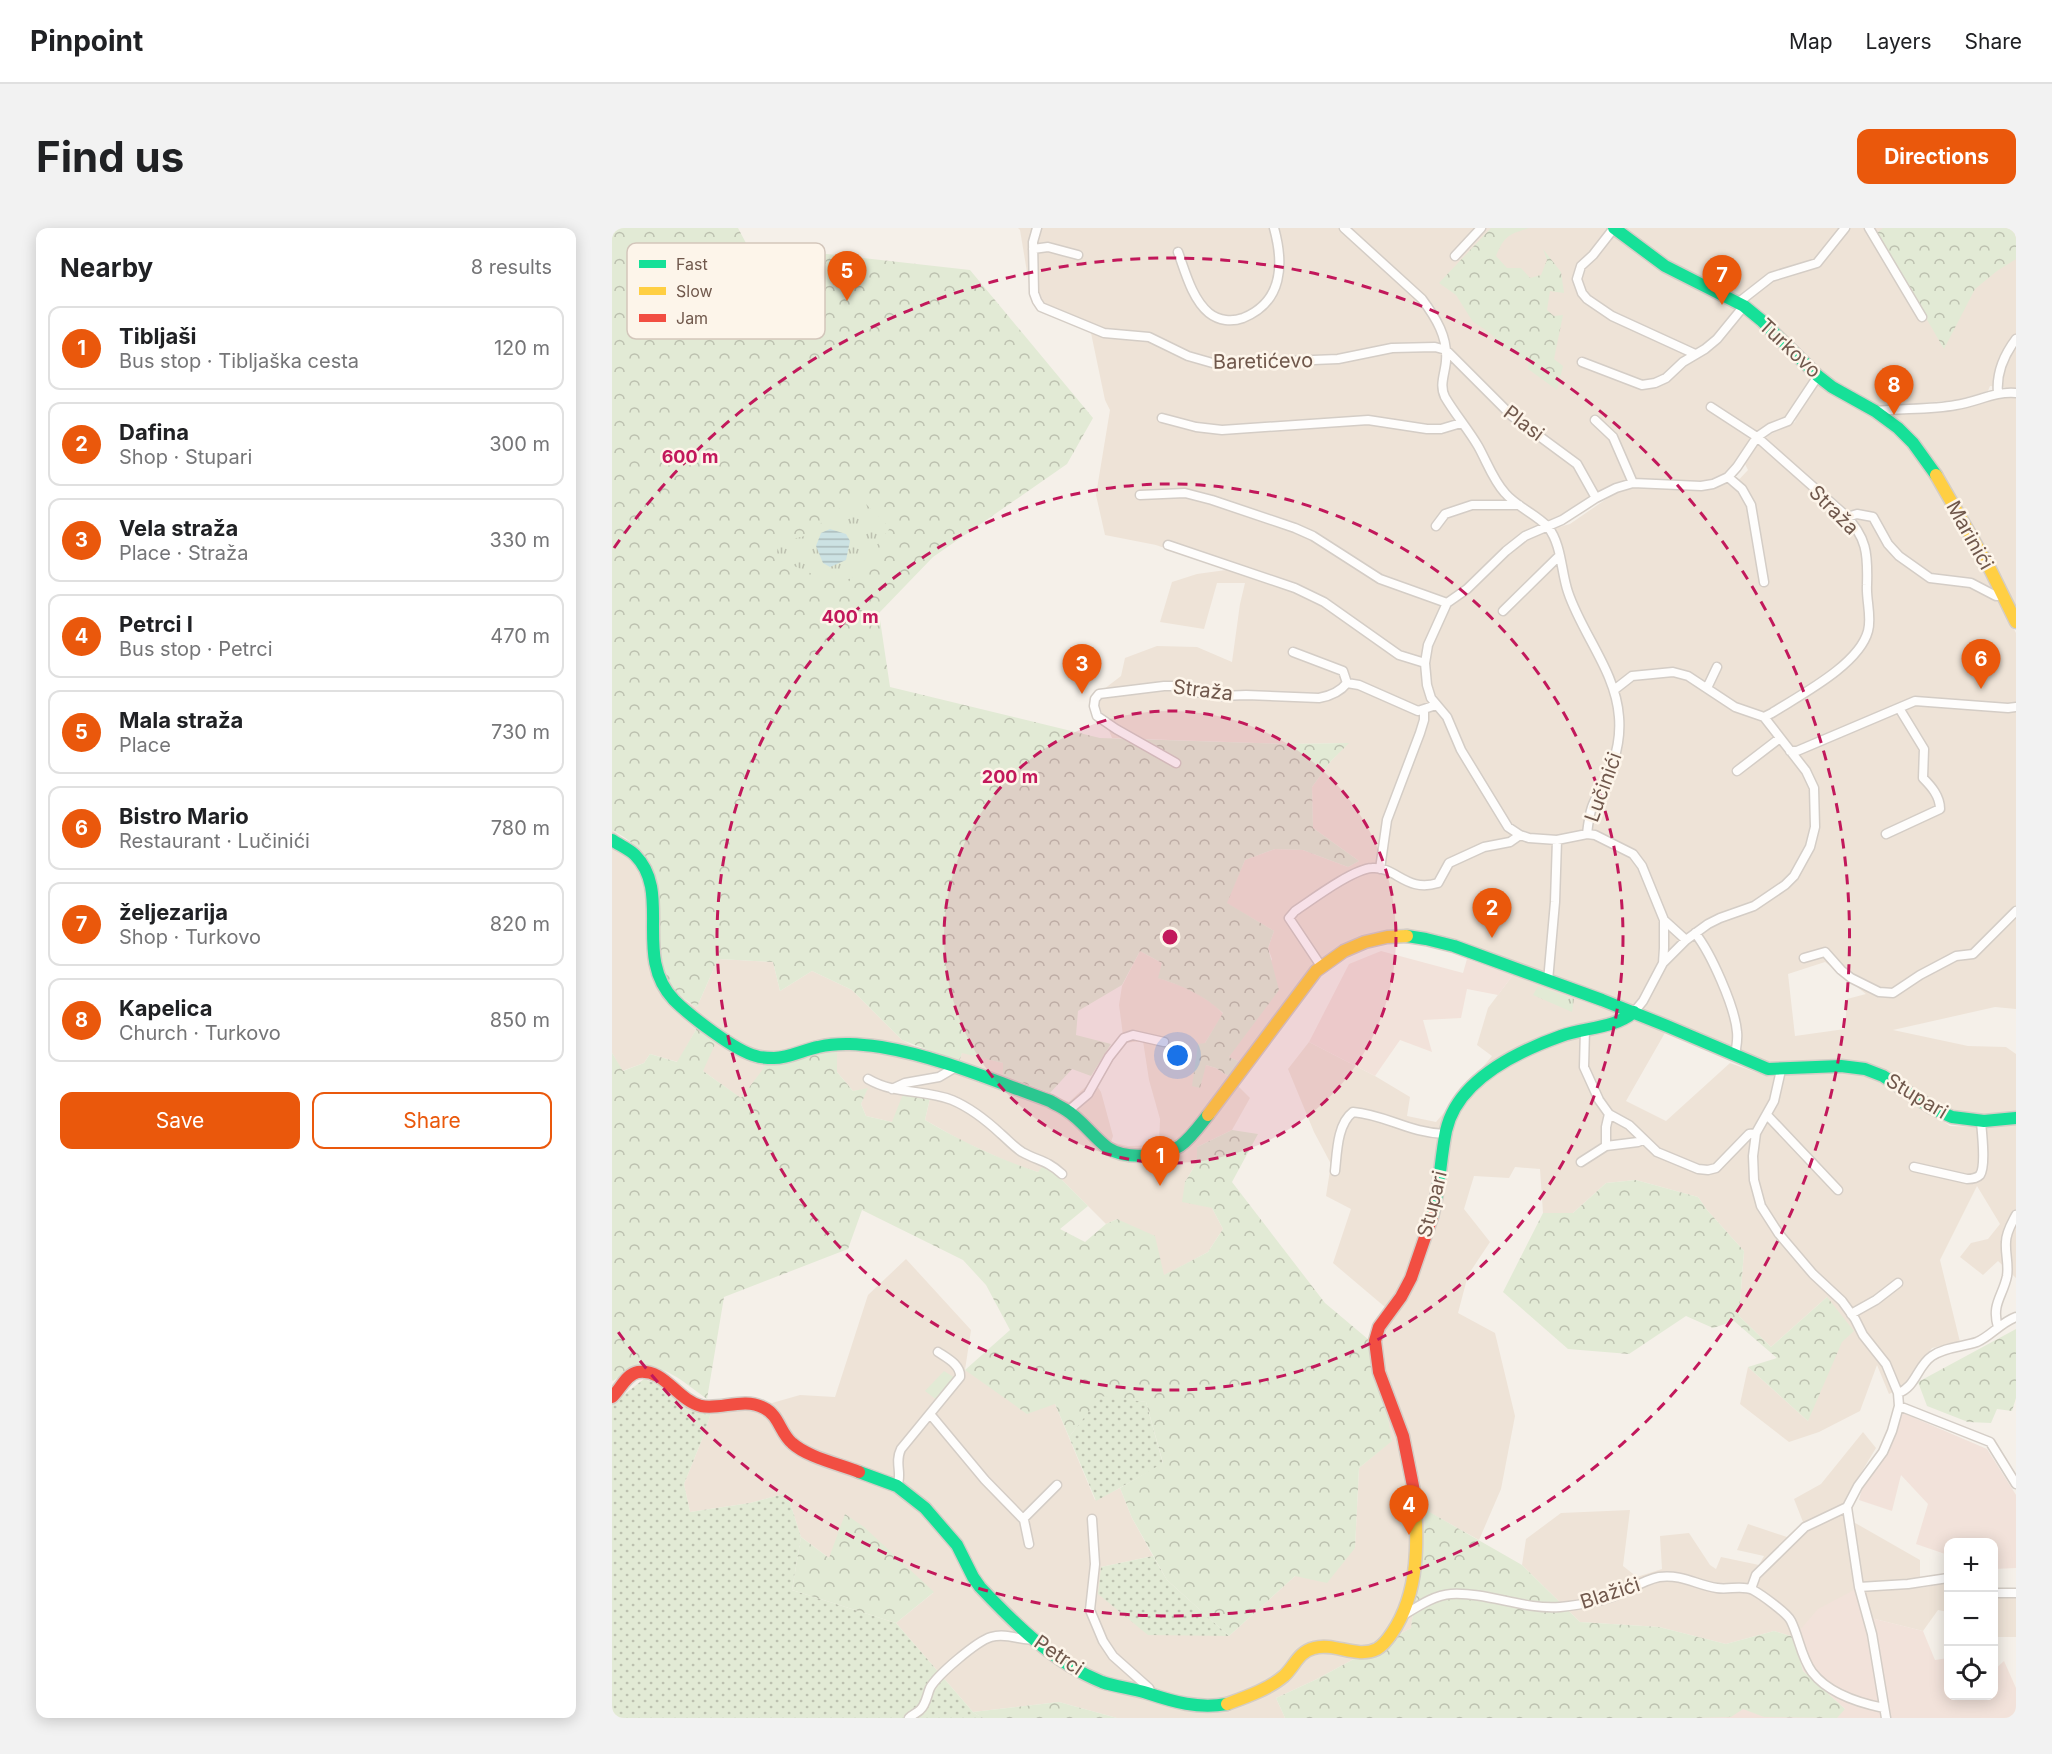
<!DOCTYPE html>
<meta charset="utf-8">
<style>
:root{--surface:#fff;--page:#f2f2f2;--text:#202124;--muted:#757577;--line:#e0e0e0;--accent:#ea580c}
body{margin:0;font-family:Inter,sans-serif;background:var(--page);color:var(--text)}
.controls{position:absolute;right:18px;bottom:18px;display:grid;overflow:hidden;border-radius:12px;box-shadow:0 3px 15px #0003}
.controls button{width:54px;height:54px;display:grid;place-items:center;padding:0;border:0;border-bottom:2px solid var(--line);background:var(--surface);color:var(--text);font:30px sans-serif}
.you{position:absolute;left:566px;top:828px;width:21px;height:21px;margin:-15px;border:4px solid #fff;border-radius:50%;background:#1a73e8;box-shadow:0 0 0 9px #1a73e833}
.badge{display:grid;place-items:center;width:39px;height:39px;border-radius:50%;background:var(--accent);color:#fff;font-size:20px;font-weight:700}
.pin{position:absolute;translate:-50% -50px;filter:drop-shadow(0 2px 3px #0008)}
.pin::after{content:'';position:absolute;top:32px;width:21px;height:18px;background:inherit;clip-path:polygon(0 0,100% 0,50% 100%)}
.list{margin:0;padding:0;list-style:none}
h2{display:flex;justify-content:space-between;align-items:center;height:78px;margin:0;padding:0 24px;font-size:26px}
h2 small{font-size:20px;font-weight:400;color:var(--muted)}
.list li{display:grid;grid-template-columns:39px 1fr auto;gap:18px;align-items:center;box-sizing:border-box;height:84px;margin:0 12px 12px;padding:0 12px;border:2px solid var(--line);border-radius:12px}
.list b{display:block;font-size:22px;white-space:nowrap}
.list p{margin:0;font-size:20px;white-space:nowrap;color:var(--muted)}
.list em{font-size:20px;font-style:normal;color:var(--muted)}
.actions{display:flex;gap:12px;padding:18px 24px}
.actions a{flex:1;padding:14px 0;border:2px solid var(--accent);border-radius:12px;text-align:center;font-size:21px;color:var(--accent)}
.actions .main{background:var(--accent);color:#fff}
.icon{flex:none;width:33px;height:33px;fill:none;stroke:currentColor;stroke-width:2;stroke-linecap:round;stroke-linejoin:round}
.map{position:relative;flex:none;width:1404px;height:1490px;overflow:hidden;border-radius:12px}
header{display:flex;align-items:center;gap:36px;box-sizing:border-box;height:84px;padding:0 30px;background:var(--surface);border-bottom:2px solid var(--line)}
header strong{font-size:28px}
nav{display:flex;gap:33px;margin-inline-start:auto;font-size:21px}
.intro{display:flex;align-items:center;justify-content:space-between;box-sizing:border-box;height:144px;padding:0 36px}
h1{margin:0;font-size:42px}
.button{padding:15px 27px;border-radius:12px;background:var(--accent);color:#fff;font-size:21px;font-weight:700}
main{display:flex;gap:36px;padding:0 36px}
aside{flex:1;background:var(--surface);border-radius:12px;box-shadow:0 3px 15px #0003}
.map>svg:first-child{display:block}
</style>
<header>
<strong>Pinpoint</strong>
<nav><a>Map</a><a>Layers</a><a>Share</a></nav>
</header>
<div class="intro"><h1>Find us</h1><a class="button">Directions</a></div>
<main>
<aside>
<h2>Nearby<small>8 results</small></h2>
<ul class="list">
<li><span class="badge">1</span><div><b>Tibljaši</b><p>Bus stop · Tibljaška cesta</p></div><em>120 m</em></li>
<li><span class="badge">2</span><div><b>Dafina</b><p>Shop · Stupari</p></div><em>300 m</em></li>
<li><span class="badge">3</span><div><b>Vela straža</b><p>Place · Straža</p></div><em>330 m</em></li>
<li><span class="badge">4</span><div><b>Petrci I</b><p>Bus stop · Petrci</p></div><em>470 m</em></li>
<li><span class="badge">5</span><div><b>Mala straža</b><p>Place</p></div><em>730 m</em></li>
<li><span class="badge">6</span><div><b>Bistro Mario</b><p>Restaurant · Lučinići</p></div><em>780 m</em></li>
<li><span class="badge">7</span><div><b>željezarija</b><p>Shop · Turkovo</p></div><em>820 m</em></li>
<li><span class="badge">8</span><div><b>Kapelica</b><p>Church · Turkovo</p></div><em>850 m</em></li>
</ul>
<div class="actions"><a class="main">Save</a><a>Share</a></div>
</aside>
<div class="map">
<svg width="1404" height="1490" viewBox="0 0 1404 1490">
<defs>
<pattern id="grass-dots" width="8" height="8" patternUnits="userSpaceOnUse" patternTransform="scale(1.5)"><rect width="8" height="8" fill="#e2ead5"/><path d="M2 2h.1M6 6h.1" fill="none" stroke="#bcc0af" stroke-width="1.8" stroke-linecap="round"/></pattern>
<pattern id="forest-crowns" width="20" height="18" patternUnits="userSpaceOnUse" patternTransform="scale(1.5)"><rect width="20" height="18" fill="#e2ead5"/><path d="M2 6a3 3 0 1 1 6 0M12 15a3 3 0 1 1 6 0" fill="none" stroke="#bcc0af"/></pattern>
<pattern id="park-tufts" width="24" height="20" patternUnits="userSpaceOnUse" patternTransform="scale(1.5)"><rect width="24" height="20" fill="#e2ead5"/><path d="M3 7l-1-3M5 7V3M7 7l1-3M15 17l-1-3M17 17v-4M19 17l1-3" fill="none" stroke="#bcc0af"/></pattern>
<pattern id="water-rules" width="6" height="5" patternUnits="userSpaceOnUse" patternTransform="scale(1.5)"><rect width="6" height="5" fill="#cce2e3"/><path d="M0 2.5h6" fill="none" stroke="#aababa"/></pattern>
</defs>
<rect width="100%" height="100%" fill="#f5f0e9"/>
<!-- residential -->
<path fill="#eee3d7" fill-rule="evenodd" d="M406 0H1404V385L1366 311 1310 216 1275 185 1388 166 1394 160 1391 159 1378 158 1376 163 1345 172 1264 179 1218 153 1207 142 1177 188 1146 204 1117 246 1090 256 1022 254 943 294 909 308 905 319 929 304 958 296 1000 267 1019 257 1093 261 1114 255 1120 259 1136 242 1133 236 1143 217 1159 206 1183 194 1184 190 1207 153 1275 196 1286 206 1331 267 1404 405V781L1383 779 1281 802 1356 818 1394 819 1404 826V1050L1386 1033 1371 1047 1348 1029 1359 1015 1376 1011 1388 996 1365 958 1328 1032 1348 1114 1320 1120 1290 1160 1277 1166 1265 1137 1248 1183 1207 1204 1177 1214 1128 1176 1136 1139 1196 1193 1215 1069 1159 1119 1127 1088 1132 1023 1095 982 1086 969 1024 952 994 955 961 985H931L928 941 903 939 897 950 862 948 852 981 878 1014 856 1047 846 1085 883 1105 903 1188 889 1261 867 1312 815 1283 799 1400 705 1451 664 1470 673 1490H505L447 1474 361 1484 284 1395 321 1365 217 1330 189 1309 175 1265 138 1275 78 1284 72 1256 91 1209 100 1182 127 1172 144 1170 160 1175 188 1167 223 1169 256 1067 294 1031 359 1102 353 1142 443 1176 483 1272 508 1260 520 1290 541 1328 489 1339 617 1408 683 1348 743 1320 747 1240 780 1212 761 1147 757 1112 773 1079 721 1035 739 981 714 968 719 936 702 904 676 841 697 814 763 848 798 869 795 888 824 894 880 828 865 817 876 780 901 747 1054 803 1014 873 1054 893 1118 835 1157 849 1205 843 1232 844 1265 851 1305 874 1338 898 1366 899 1354 884 1333 883 1241 834 1172 838 1117 821 1049 790 807 703 772 704 739 712 712 731 677 769 630 835 617 829 660 731 656 720 662 703 614 675 633 632 663 621 691 622 736 639 747 633 701 600 700 559 719 533 736 515 677 516 500 510 483 468 509 448 513 430 545 418 585 419 620 434 628 376 633 355H605L592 401 548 394 560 354 585 346 614 342 544 317 493 307 484 267 498 182 493 172 479 105 426 83 419 68 408 2ZM1213 734 1254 766 1235 771 1233 801 1183 808 1176 746Z
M0 602 27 621 41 640 47 662 55 755 72 772 85 779 106 731 161 734 168 763 200 743 240 762 290 812 300 817 347 834 350 824 391 835 420 858 457 874 481 852 489 864 501 908 499 914 516 918 547 917 548 891 537 852 531 813 512 815 507 777 510 758 528 723 550 735 547 750 578 761 603 777 611 786 593 815 594 837 604 840 616 848 638 870 620 902 585 919V934L573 954 600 980 611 1001 596 1024 551 1048 505 991 494 996 435 937 426 944 403 937 350 913 313 892 318 870 280 894 254 888 249 876 255 861 241 863 225 844V822L130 871 91 843 85 800 66 834 38 826 32 835 10 843 0 825Z
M1251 1204 1264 1220 1235 1268 1231 1288 1308 1332V1360L1336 1355V1384L1326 1382 1311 1403 1255 1389 1182 1409 1162 1403 1114 1416 1047 1399 968 1394 910 1337 914 1311 949 1285 1018 1282 1011 1338 1025 1349 1050 1341 1048 1308 1077 1305 1098 1337 1104 1341 1109 1329 1147 1337 1152 1328 1125 1322 1136 1296 1175 1309 1191 1294 1182 1271 1209 1256Z
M1382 1367 1404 1369V1409H1382Z"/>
<!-- commercial -->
<path fill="#f2e2da" d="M769 723 851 745 855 731 901 747 886 767 855 761 849 790 811 792 820 824 788 812 763 848 697 814 737 736Z
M1291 1185 1375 1221 1404 1267V1340L1382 1341V1314H1336V1327L1304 1316 1316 1276 1289 1247 1280 1283 1247 1272 1251 1257 1274 1226Z
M1244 1361 1255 1389 1311 1403 1323 1432 1336 1430V1468H1382V1442L1392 1433 1404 1460V1490H1082L1131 1480 1153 1489 1233 1481 1191 1443 1182 1409 1206 1381Z"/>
<!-- grass -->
<path fill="url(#grass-dots)" d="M32 1151 57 1160 100 1182 91 1209 72 1256 78 1284 138 1275 175 1265 189 1309 180 1362 284 1395 361 1484 370 1490H0V1176Z
M489 1167 534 1174 551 1236 484 1273 457 1209Z
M541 1328 555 1352 617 1408 536 1407 486 1366 489 1339Z"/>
<!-- forest -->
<path fill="url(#forest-crowns)" d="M0 0H126L135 17 358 42 481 190 455 236 321 329 267 385 278 459 488 510 677 516 737 515 719 533 700 559 701 600 747 633 736 639 691 622 663 621 633 632 615 675 662 703 656 720 667 762 617 829 630 835 616 848 604 840 594 837 588 860 580 858 586 816 593 815 611 785C592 767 571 758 546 750L550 735 528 723 510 757 466 783 464 807 499 816 479 848 460 841 438 865 391 847V835L350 825 347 834 290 812 240 762 200 743 168 763 161 734 106 731 85 779C75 773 63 766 56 756 49 747 48 732 48 721 47 668 54 631 0 602Z
M879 0H917C897 6 892 8 884 28L895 40H909L918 50 929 47 935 32 931 21 949 44 952 65 938 63 935 82 942 88 951 87 942 131 951 138 945 162 916 141 917 134 892 119 877 104 861 94 844 67 827 55Z
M1271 0H1404V31L1385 43 1363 61 1332 121 1265 5Z
M85 800 105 812 91 843 129 870 154 837C178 834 200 824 225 821V844L241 863 256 860 249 876 254 888 280 894 291 866 318 870 313 892C349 913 386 931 426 944L432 936 435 937 476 978 448 1001 473 1014 494 996 505 991 543 1008 552 1047 596 1024 611 1001 600 980 570 974 573 954 585 934V919L620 902 646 906 620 954 713 1075 757 1112 761 1147 772 1168 780 1213 747 1240 743 1320 715 1355 683 1348 617 1408 555 1352 520 1290 508 1260 551 1235 534 1174 489 1168 457 1209 443 1176 415 1186 353 1142 398 1102 374 1057 351 1032 250 982 236 1021 112 1069 95 1171C62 1147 41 1124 1 1153L0 1152V825L11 843 32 835 38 826 65 834Z
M1024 952 1086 969 1095 982 1132 1023 1127 1088 1159 1119 1215 1069 1242 1103 1230 1114 1196 1193 1136 1139 1165 1130 1122 1093 1101 1100 1074 1088 1017 1126 956 1121 891 1064 931 985H961L994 955Z
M1404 1101V1170L1400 1183 1385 1181 1379 1195 1356 1194 1315 1178 1306 1154Z
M814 1282 910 1337 968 1394 1047 1399 1114 1416 1162 1403 1182 1409 1191 1443 1233 1481 1225 1490 1152 1489 1131 1481 1119 1489 1082 1490H673L664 1470 705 1451 799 1400Z
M233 1286 252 1299 322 1364 284 1395 180 1362 189 1309 217 1330Z
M447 1474 505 1490H370L361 1484Z"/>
<!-- park -->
<path fill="url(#park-tufts)" d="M245 267 278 300 232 360 164 330 168 307 180 311 193 308Z
M926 758 962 771 960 784 921 767Z"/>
<!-- garden -->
<path fill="#e2ead5" d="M332 1143 343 1150 325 1172 313 1163Z"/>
<!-- water -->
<path fill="url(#water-rules)" d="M218 301 234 306 238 313 234 332 218 339 211 335 204 318 209 305Z"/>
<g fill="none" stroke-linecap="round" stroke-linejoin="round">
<defs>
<path id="street" d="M425 0 421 14 422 65 425 73 429 79 492 105 537 109 576 128 604 136 726 131 780 120 823 119 834 122 900 188 965 236 984 270
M732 0 810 71C824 90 836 109 834 133 833 146 827 157 833 169 843 186 856 201 866 218 875 234 881 252 893 265 905 279 924 286 936 299 950 317 949 344 956 364 970 406 1004 444 1007 489 1009 513 1003 534 993 555 988 563 983 570 980 579 977 588 976 597 975 606
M1002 0 981 27 969 38 965 51 970 65 975 71 1000 88 1083 126
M1257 0 1310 89
M421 21 436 19 466 27
M566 24C573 43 580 71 597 85 607 93 620 94 631 90 671 74 672 36 662 0
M843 28 869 0
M1127 74 1159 49 1205 35 1233 0
M970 134 1030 157 1043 155 1054 150 1071 134 1093 121 1105 111 1132 78
M1386 165C1384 144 1392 127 1404 111
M1099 179 1145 209 1232 286C1255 309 1256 326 1255 357 1254 372 1260 389 1256 403 1247 437 1188 467 1160 485L1152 489
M1263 183C1290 180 1318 182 1344 177 1365 174 1383 163 1404 165
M550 190 584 199 610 202 756 192 815 201H829L849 195
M983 192 1001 209 1021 255
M1116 249 1130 261 1139 277 1152 354
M528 267 573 265 600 272 683 300 701 308 768 351 835 375
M1235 289 1245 286 1261 289 1276 316 1287 328 1318 350 1359 355 1384 368H1391
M824 298 833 286 860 277H907
M556 317 683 360 712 374 787 427 813 435
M835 375 816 417 813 435 815 457 819 470 835 489 849 522 896 599 908 607 917 610 945 612 975 606 983 607 1021 626 1030 638 1052 692V720L1051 735 1031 773 1022 784
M835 375 855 361 894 323 913 308 950 292 984 270 1004 260 1021 255 1089 258 1101 256 1116 249 1125 239 1145 209 1158 200 1176 193 1206 148
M891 383 947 328
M681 424 731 443 735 455
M735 455 747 457 806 483 824 477
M1095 460 1105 439
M1002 462 1020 448 1061 444 1076 448 1123 479 1152 489 1194 543 1202 560 1203 599 1198 619 1182 648 1173 657 1142 678 1108 690 1096 696 1074 712 1051 735
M1178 523H1185L1303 473 1396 480 1404 479
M564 535 504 501 485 488 482 478 483 471 487 466 552 458H562L578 463 609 468 634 467 707 470C718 468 728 464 735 455
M1125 543 1168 510
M1274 606 1328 581C1328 568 1319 558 1311 550L1312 521 1287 480
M768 641 775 592 808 505 812 492V482
M1052 692 1074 712
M1083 705C1099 725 1123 779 1125 804 1126 812 1124 820 1123 828
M1192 730 1213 724 1229 742 1239 750 1267 764 1281 765 1308 747 1344 728 1361 726 1404 683
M709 738 677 690 683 683C701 671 741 641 760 640 784 638 794 665 826 655L837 635 872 619 898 614 908 607
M936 753 943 674 945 612
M973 801 972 839 987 872 997 886 1017 897 1045 924 1086 941 1096 942 1104 940 1137 906 1144 905
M256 851C283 867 312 861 340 872 359 880 374 892 389 906 396 912 402 919 410 924 426 933 435 932 450 946
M280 861 293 855 327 849 344 839
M456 883 476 866 497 829 512 810 521 807 552 814
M1155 887 1226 962
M994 918V899L997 886
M969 934 994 918 1026 914 1031 912
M1302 939 1355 951C1359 951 1364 951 1368 947 1374 938 1370 905 1369 894
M723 943C725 925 725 896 741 884 775 887 797 905 833 906
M1239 1086 1264 1072 1286 1055
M1386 1099C1379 1076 1391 1068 1395 1048 1397 1036 1393 1025 1394 1014 1394 1004 1400 995 1404 987
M1286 1165C1304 1159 1305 1138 1320 1128 1333 1119 1350 1119 1365 1114 1379 1108 1388 1095 1404 1089
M1287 1178 1378 1214 1404 1256
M318 1186 373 1252 412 1292 417 1316
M285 1258C291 1246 282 1235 289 1221L348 1149C349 1137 335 1130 326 1124
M1235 1279 1247 1359 1260 1406 1274 1490
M411 1291 445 1257
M480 1291 483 1336 478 1382 491 1413 501 1428 537 1460 540 1467
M1247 1359 1296 1356 1336 1350
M1139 1361 1144 1347 1193 1299 1235 1279 1246 1258 1271 1224 1280 1203 1287 1178 1286 1165 1274 1136 1251 1107 1243 1091 1230 1073 1201 1046 1167 1006 1149 978 1142 952 1141 928 1144 905 1162 873 1169 842
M1382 1365H1404
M790 1388C805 1379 822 1367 839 1366 876 1364 912 1382 948 1379 967 1377 988 1374 1005 1367 1019 1361 1032 1352 1047 1349 1071 1346 1084 1357 1105 1360 1116 1362 1131 1357 1141 1362 1150 1367 1175 1385 1179 1393 1187 1409 1189 1429 1200 1444 1216 1465 1247 1475 1272 1480
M297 1490C301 1486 305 1485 308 1482 314 1477 315 1467 318 1460 325 1447 365 1413 379 1409 396 1404 411 1414 421 1411"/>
<path id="fast" d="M1002 0 1053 38 1132 78 1149 92 1206 148 1220 159 1263 183 1286 200 1301 215 1324 247
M0 612C7 617 17 621 23 627 61 665 20 728 62 772 77 787 123 823 144 828 149 830 156 830 162 830 177 830 191 822 206 819 227 814 248 816 269 819 328 829 382 853 438 873 443 876 449 879 454 882 470 892 481 909 496 920 514 932 550 929 568 918 579 910 588 897 596 887
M795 708 814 711 842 718 990 772 1055 798 1156 841 1229 838 1253 841 1271 848 1320 880 1340 889 1372 893 1404 890
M820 989C828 961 828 932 834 903 845 852 904 824 949 808 974 799 1001 801 1022 784
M247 1244 285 1258 313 1280 345 1317 361 1349 368 1359C403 1396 442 1435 490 1454 504 1459 520 1460 535 1465 562 1474 586 1481 615 1476"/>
<path id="slow" d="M1324 247 1378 341 1404 394
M596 887 704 743 732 723 753 714 775 709 795 708
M615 1476C634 1469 657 1461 672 1448 683 1438 686 1424 702 1420 722 1414 745 1431 765 1421 772 1417 776 1411 780 1405 808 1364 806 1310 802 1263"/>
<path id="jam" d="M0 1169C8 1162 14 1146 26 1144 52 1140 65 1172 89 1178 109 1182 132 1169 152 1180 167 1187 168 1205 180 1215 195 1229 227 1236 247 1244
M802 1263 791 1208 767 1144 763 1113 767 1099 789 1069 799 1050 820 989"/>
</defs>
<!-- street casing -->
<use href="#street" stroke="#d4cdc6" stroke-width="11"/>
<!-- fast casing -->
<use href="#fast" stroke="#d4cdc6" stroke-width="15"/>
<!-- slow casing -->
<use href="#slow" stroke="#d4cdc6" stroke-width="15"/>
<!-- jam casing -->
<use href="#jam" stroke="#d4cdc6" stroke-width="15"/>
<!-- street -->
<use href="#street" stroke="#fefdfc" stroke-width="8"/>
<!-- fast -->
<use href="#fast" stroke="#16e098" stroke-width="12"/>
<!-- slow -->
<use href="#slow" stroke="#ffcf43" stroke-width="12"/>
<!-- jam -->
<use href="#jam" stroke="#f24e42" stroke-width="12"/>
</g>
<!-- distance rings -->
<circle cx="558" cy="709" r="226" fill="#c2185b" fill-opacity=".12"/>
<g fill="none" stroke="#c2185b" stroke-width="3" stroke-dasharray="10 8">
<circle cx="558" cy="709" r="226"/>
<circle cx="558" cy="709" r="453"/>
<path d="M2 320A679 679 0 1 1 2 1098"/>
</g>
<g text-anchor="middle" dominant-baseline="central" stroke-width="5" stroke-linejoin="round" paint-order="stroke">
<!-- street labels -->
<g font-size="20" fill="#70584c" stroke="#fdf5ea">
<text transform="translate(1178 120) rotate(43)">Turkovo</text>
<text transform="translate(651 133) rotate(-1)">Baretićevo</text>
<text transform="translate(912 195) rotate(37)">Plasi</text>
<text transform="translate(1222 282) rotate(45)">Straža</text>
<text transform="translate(1358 307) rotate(61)">Marinići</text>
<text transform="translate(591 462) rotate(7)">Straža</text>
<text transform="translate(991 559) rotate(-70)">Lučinići</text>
<text transform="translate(1305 868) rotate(31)">Stupari</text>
<text transform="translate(820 976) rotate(-76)">Stupari</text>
<text transform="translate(998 1365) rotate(-18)">Blažići</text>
<text transform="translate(447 1427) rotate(34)">Petrci</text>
</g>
</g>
<!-- legend -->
<rect x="15" y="15" width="198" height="96" rx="9" fill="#fdf5ea" stroke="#d3c6bb" stroke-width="1.5"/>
<rect x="27" y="32" width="27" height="8" fill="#16e098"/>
<rect x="27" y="59" width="27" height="8" fill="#ffcf43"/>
<rect x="27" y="86" width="27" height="8" fill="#f24e42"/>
<g font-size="16" fill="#70584c">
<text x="64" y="42">Fast</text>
<text x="64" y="69">Slow</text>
<text x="64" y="96">Jam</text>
</g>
<circle cx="558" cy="709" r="9" fill="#c2185b" stroke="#fdf5ea" stroke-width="3"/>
<g font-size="18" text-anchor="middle" font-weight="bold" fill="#c2185b" stroke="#fdf5ea" stroke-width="5" stroke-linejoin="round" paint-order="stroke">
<text x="78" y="235">600 m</text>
<text x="238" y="395">400 m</text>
<text x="398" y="555">200 m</text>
</g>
</svg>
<div class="controls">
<button>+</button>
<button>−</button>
<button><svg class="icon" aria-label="locate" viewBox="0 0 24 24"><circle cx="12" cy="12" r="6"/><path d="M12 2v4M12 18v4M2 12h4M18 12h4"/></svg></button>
</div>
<div class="you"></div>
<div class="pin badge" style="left:548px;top:958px">1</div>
<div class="pin badge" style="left:880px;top:710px">2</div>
<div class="pin badge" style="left:470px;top:466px">3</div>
<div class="pin badge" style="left:797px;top:1307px">4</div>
<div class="pin badge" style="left:235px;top:73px">5</div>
<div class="pin badge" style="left:1369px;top:461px">6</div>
<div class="pin badge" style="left:1110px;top:77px">7</div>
<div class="pin badge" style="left:1282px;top:187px">8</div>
</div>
</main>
